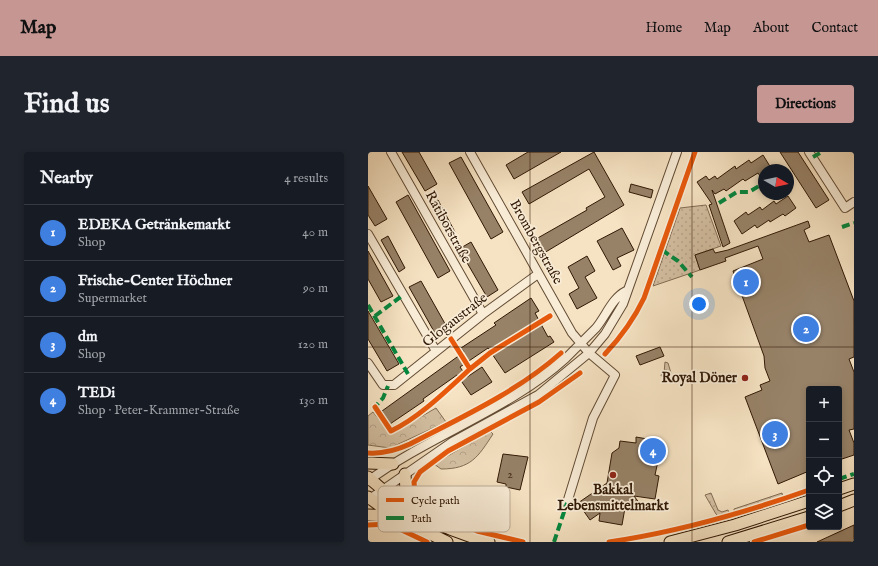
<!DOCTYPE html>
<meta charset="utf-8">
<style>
:root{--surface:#171b24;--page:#20242c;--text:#f1f3f6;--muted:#9ea1a6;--line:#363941;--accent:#c59692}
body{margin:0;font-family:"IM FELL English",serif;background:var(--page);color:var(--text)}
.controls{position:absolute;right:12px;bottom:12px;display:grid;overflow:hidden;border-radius:4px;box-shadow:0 2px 6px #0003}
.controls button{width:36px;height:36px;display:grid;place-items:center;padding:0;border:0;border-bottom:1px solid var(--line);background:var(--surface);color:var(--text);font:20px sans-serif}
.compass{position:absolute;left:390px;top:12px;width:36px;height:36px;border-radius:50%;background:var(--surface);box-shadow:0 2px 6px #0003;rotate:99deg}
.you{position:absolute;left:331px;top:152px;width:14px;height:14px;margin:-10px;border:3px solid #fff;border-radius:50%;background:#1a73e8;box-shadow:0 0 0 6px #1a73e833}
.badge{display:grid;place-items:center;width:26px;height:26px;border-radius:50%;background:var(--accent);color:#fff;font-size:13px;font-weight:700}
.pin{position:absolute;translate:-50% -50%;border:2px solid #fff;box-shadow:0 1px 4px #0006}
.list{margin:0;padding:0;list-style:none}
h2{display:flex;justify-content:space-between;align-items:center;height:52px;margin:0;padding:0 16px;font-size:17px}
h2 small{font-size:13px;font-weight:400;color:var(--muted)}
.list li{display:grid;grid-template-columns:26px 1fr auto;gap:12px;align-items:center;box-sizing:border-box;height:56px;padding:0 16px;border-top:1px solid var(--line)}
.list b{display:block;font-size:15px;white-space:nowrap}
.list p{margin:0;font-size:13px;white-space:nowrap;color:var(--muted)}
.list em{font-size:13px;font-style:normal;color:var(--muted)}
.icon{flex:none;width:22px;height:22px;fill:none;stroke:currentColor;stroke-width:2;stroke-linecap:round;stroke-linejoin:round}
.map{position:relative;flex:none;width:486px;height:390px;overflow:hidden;border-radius:4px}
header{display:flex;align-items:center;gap:24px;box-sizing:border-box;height:56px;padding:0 20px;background:var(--accent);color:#111}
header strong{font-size:19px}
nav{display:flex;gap:22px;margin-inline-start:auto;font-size:14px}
.intro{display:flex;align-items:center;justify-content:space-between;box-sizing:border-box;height:96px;padding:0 24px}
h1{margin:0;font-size:28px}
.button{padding:10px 18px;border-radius:4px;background:var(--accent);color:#111;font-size:14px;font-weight:700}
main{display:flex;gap:24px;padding:0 24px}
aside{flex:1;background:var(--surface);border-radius:4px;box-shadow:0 2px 6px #0003}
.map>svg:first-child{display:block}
</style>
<header>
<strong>Map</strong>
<nav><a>Home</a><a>Map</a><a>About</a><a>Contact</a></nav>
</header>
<div class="intro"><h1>Find us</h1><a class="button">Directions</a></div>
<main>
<aside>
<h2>Nearby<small>4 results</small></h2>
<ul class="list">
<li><span class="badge" style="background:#3f7fe0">1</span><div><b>EDEKA Getränkemarkt</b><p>Shop</p></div><em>40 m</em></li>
<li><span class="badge" style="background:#3f7fe0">2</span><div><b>Frische-Center Höchner</b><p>Supermarket</p></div><em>90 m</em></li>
<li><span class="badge" style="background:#3f7fe0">3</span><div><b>dm</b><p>Shop</p></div><em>120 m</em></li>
<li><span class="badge" style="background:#3f7fe0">4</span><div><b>TEDi</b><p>Shop · Peter-Krammer-Straße</p></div><em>130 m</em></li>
</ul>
</aside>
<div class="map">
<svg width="486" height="390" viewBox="0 0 486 390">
<defs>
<pattern id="grass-dots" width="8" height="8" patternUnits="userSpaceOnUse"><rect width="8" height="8" fill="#d4c0a3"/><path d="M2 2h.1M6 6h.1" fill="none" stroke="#b6a48b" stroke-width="1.8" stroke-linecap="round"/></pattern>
<pattern id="forest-crowns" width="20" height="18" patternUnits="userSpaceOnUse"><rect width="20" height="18" fill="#d4c0a3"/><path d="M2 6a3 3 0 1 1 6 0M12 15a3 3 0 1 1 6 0" fill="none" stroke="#b6a48b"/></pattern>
</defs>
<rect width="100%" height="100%" fill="#f6e3c3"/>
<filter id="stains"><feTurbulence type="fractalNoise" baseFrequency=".005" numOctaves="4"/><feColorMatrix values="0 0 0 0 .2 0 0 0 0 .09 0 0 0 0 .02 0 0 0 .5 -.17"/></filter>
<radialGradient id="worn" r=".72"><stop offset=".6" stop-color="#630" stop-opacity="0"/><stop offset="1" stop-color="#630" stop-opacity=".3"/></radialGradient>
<!-- grass -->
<path fill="url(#grass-dots)" stroke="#826c54" d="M338 53 353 94 327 103 332 118 285 134 312 56Z
M297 210 300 211 303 221 293 224 294 220 296 221Z
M33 330 34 345 25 337Z
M343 341 350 358 354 360 360 358 361 361 350 364 348 362 337 343Z
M414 341 415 345 366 360V357Z"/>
<!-- forest -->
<path fill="url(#forest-crowns)" stroke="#826c54" d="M68 256 78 270 22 296 0 293V264L5 260 23 282Z
M122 279 125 282C110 305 103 317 73 317L66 312Z"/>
<!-- building -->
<path fill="#978268" stroke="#301805" d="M34 0H51L69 32 57 39Z
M160 0H193L146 27 138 13Z
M226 0 256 53 176 101 168 87 219 58 218 56 237 45 221 17 161 52 154 40Z
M412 0H430L461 48 448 56Z
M395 3 403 16 396 18V20L392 24 390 21 377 29 375 27 358 39 356 37 347 42 344 38 362 91 355 95 341 53 344 52 329 30 338 24 341 28 347 24 349 27 367 14 368 17 381 8 383 11Z
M93 5 135 80 123 87 81 11Z
M263 32 285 38 283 46 261 40Z
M0 34 19 67 7 74 0 63Z
M40 43 82 119 70 126 28 50Z
M420 44 428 56 417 64 415 62 402 70 401 68 389 76 387 73 374 82 366 69 378 60 380 63 392 55 394 58 406 49 408 52Z
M70 48 87 80 80 83 63 52Z
M440 69 442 75 436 78 441 90 461 83 486 149V205L481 207 486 220V277L481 278 486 291V303L471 308V237H441V319L410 332 377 245 394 238 392 233 402 229 397 216 396 204 365 119 395 107 390 94 357 106 358 109 332 118 327 103 345 97 347 101 360 98Z
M254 76 266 98 249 106 253 114 245 118 229 89Z
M20 84 37 116 31 120 13 88Z
M103 90 130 138 119 145 91 97Z
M0 99 25 144 13 150 0 127Z
M219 104 227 119 217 125 229 146 209 157 201 142 211 136 200 115Z
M53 129 80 177 68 183 41 135Z
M163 146 171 159 167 161 180 185 182 184 186 190 137 221 120 196 92 215 99 225 114 215 124 230 103 243 89 223 55 247 56 249 22 272 14 259 96 200 93 196 128 173 126 171Z
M0 159 31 212 19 219 0 187Z
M292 195 296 204 272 213 268 204Z
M268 285 285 288 284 294 293 295 287 323 291 324 287 347 266 344 272 352 264 358 258 350 254 373 231 369 232 361 222 368 210 351 239 331 244 301 251 296 252 289 268 291Z
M135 302 160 305 152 338 138 335V332L129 330Z
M486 373V390H449Z"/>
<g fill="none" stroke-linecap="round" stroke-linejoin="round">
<defs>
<path id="minor" d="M23 0 115 162
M102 0 204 181 221 201 247 223 225 266 199 351
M441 0 477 56 486 50
M0 82 68 199
M0 211 15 233H26L115 162 170 122
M0 329C62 283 141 258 198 206 208 196 218 186 228 176 238 164 244 146 258 139
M0 348 84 290 170 243 221 201 237 182 255 152 309 0"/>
<path id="major" d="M0 311 25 312
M37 322 39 355
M0 325C34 357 76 378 121 390
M471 337 486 332
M0 345 26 364 79 390
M471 354 486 348
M0 363 25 364
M302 390 367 373 441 349
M360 390 441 365"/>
</defs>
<!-- minor casing -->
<use href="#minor" stroke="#624b34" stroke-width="10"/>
<!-- major casing -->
<use href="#major" stroke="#301805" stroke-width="13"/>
<!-- minor -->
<use href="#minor" stroke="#f9edd8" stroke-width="8"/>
<!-- major -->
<use href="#major" stroke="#f6e3c3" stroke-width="11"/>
<!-- quiet -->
<path stroke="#00873e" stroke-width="4" stroke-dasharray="8 4" stroke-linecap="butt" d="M445 5 454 0
M351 51 369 40H381L396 31
M474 75 486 71
M294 98 310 109 324 125
M0 153 40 222
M7 164 35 143
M5 257 15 246 20 234
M471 327 486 322
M186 390 199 351"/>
<defs>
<path id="cycleway" d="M237 202C253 185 266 167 276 146L327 0
M102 217 122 201 182 164
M7 255 23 279C52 265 78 239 102 217L83 187
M0 301C15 302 29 298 42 292 94 265 149 240 193 201
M0 373 21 372 59 390
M155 390 109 379 61 358 53 352 47 342 46 330 52 320 80 299 171 250 212 221
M241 390C309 380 376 361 441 338
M386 390 441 373"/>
</defs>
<!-- cycleway casing -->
<use href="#cycleway" stroke="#f9edd8" stroke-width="8"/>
<!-- cycleway -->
<use href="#cycleway" stroke="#e8590c" stroke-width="5"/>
</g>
<!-- grid -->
<path fill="none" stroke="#301805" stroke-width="1" stroke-opacity="0.55" d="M162 0V390M324 0V390M0 195H486"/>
<!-- markers -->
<g fill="#8f2418" stroke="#f9edd8" stroke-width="1.5">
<circle cx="377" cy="226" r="4"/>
<circle cx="245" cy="323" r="4"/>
</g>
<g text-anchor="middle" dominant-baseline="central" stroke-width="3.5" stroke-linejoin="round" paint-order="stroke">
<!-- number labels -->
<g font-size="12" fill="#4a321e">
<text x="142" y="322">2</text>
</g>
<!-- street labels -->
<g font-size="14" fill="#301805" stroke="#f9edd8">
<text transform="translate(80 75) rotate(61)">Ratiborstraße</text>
<text transform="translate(168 90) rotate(61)">Brombergstraße</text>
<text transform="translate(87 168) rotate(-38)">Glogaustraße</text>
</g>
<!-- poi labels -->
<g font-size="14" font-weight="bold" fill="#301805" stroke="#f9edd8" text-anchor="end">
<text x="369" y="226">Royal Döner</text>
<text x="245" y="338" text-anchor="middle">Bakkal<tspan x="245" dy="16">Lebensmittelmarkt</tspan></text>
</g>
</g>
<!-- legend -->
<rect x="10" y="334" width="132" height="46" rx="6" fill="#f9edd8" stroke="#bdad99" stroke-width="1"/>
<rect x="18" y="346" width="18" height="4" fill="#e8590c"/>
<rect x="18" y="364" width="18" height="4" fill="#00873e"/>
<g font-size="11" fill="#301805">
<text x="43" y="352">Cycle path</text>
<text x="43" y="370">Path</text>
</g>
<rect width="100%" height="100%" filter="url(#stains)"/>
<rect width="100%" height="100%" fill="url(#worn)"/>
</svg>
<div class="controls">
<button>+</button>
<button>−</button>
<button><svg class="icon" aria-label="locate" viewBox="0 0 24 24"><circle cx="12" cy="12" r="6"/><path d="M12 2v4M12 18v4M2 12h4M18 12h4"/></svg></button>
<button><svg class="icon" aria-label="layers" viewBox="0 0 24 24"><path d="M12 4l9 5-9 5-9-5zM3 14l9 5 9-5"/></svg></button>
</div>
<svg class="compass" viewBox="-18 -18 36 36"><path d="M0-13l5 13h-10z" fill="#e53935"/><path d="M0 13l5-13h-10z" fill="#9ea1a6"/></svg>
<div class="you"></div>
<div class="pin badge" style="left:378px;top:130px;background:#3f7fe0">1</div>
<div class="pin badge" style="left:438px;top:177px;background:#3f7fe0">2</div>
<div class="pin badge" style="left:407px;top:282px;background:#3f7fe0">3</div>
<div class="pin badge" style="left:285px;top:299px;background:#3f7fe0">4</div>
</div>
</main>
